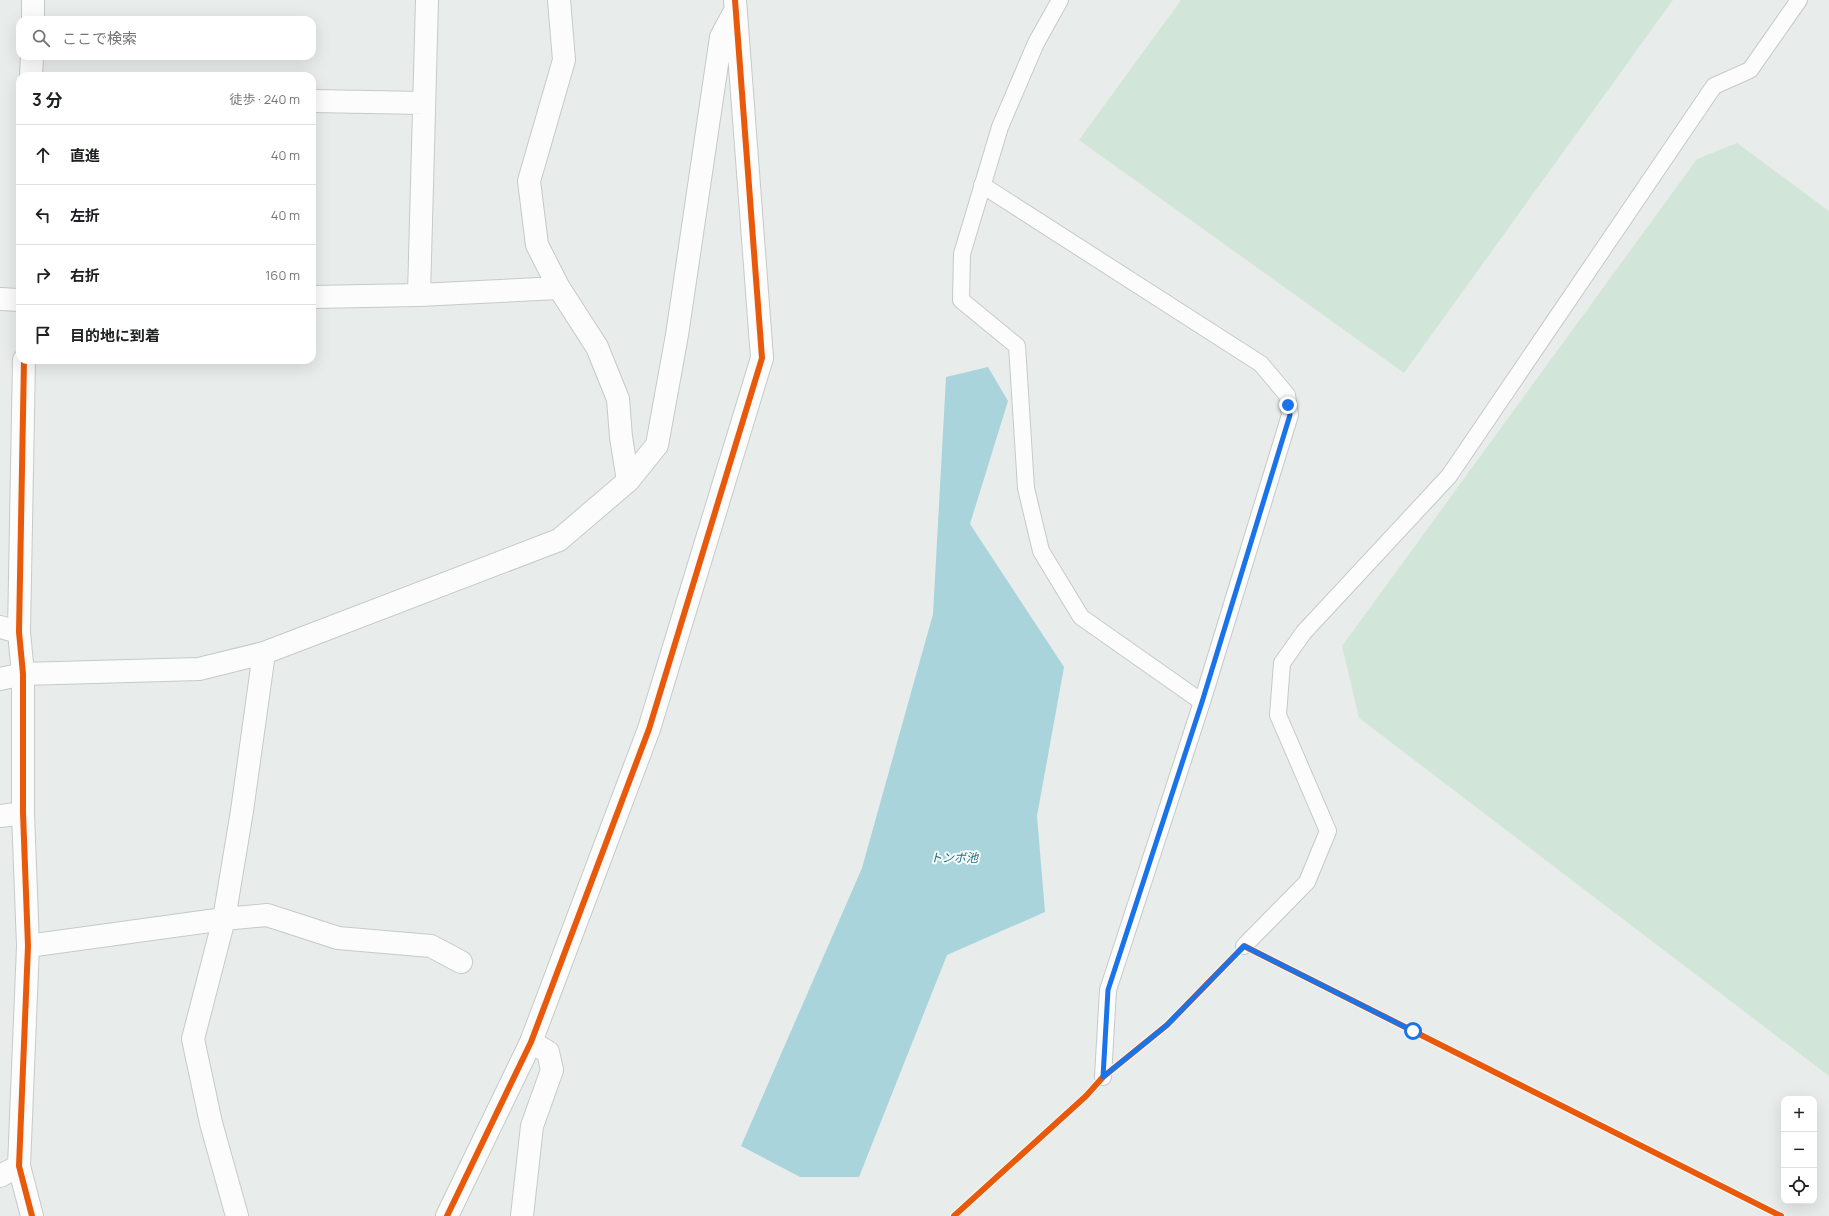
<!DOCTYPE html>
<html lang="ja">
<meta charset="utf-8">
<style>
:root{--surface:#fff;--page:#f6f6f6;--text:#202124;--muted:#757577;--line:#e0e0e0}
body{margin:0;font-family:Manrope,"Noto Sans JP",sans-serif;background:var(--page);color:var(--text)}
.controls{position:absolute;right:12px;bottom:12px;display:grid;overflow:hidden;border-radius:8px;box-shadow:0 4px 16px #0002}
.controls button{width:36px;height:36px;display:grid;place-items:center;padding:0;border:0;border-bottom:1px solid var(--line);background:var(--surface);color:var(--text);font:20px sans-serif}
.stop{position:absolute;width:12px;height:12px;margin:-9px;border:3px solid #1a73e8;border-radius:50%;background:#fff}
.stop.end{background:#1a73e8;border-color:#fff;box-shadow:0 1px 4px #0008}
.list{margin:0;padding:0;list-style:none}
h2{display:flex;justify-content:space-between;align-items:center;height:52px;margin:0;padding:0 16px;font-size:17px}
h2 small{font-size:13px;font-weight:400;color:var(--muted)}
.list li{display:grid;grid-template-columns:26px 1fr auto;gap:12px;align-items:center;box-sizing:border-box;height:60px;padding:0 16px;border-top:1px solid var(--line)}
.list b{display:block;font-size:15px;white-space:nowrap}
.list em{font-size:13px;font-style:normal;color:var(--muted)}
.icon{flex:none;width:22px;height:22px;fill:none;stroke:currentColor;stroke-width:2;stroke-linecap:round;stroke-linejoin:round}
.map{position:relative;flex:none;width:1829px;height:1216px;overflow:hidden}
.search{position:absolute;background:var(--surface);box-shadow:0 4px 16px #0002;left:16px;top:16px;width:300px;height:44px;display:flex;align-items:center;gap:10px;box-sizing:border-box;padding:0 14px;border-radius:12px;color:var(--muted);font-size:15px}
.panel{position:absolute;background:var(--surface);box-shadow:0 4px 16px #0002;left:16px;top:72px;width:300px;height:292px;border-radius:12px}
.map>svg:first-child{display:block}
</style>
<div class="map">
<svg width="1829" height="1216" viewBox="0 0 1829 1216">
<rect width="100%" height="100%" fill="#e8edeb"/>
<!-- green -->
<path fill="#d1e6d8" d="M1181 0H1673L1404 373 1079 140Z
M1737 143 1829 211V1076L1359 718 1342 646 1697 159Z"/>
<!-- water -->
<path fill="#a9d4db" d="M988 367 1008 401 970 524 1064 667 1037 816 1045 912 947 955 859 1177H800L741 1146 862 868 933 614 946 377Z"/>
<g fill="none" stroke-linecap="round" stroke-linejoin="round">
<defs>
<path id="service" d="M1060 0 1036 43 1000 127 962 254 961 300 1017 346 1026 488 1041 551 1081 617 1202 702
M982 185 1261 364 1287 395 1290 415 1202 702 1108 990 1103 1077
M1244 946 1307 882 1328 831 1278 715 1282 663 1304 632 1449 476 1714 86 1750 70 1799 0"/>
<path id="minor" d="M33 20V0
M31 76 32 56
M312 101 424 103
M419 295 427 0
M312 297 419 295 559 288
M0 299 20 300
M24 360 19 632 23 674V813L28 946 19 1166 32 1216
M0 627 19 632
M0 679 23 674 199 669 264 653 559 540 628 481 621 437 618 399 597 347 559 288 537 245 529 181 564 60 559 0
M0 816 23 813
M28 946 224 919 267 915 338 938 431 946 461 962
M0 1176 19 1166
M237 1216 211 1123 193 1039 224 919 242 811 264 653
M522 1216 532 1126 552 1070 548 1052 531 1042"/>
<path id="tertiary" d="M628 481 657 445 677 335 721 37 735 11
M447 1216 531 1042 649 729 762 358 735 0"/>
</defs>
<!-- service casing -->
<use href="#service" stroke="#c5cac8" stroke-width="18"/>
<!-- minor casing -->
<use href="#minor" stroke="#c5cac8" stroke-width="24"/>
<!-- tertiary casing -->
<use href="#tertiary" stroke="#c5cac8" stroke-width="24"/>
<!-- path -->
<path stroke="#c3ccca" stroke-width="2.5" stroke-dasharray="2 3" stroke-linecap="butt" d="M1265 957 1781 1216
M1129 1056 1167 1025 1228 962
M954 1216 1087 1095"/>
<!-- service -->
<use href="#service" stroke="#fcfcfc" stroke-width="16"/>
<!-- minor -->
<use href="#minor" stroke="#fcfcfc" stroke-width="22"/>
<!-- tertiary -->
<use href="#tertiary" stroke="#fcfcfc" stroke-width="22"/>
<defs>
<path id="cycleway" d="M24 360 19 632 23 674V813L28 946 19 1166 32 1216
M447 1216 531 1042 649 729 762 358 735 0
M954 1216 1086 1096 1103 1077 1167 1025 1244 946 1781 1216"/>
</defs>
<!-- cycleway casing -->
<use href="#cycleway" stroke="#f7fbf9" stroke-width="8"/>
<!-- cycleway -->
<use href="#cycleway" stroke="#e8590c" stroke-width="6"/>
</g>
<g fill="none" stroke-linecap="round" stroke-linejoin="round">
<!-- route -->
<path stroke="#1a73e8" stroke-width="5" d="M1288 405 1290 415 1202 702 1108 990 1103 1077 1167 1025 1244 946 1413 1031"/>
</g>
<g text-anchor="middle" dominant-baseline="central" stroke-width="4" stroke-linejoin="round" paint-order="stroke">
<!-- water labels -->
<g font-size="12" font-style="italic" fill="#1c6f80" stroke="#f7fbf9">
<text x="954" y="857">トンボ池</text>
</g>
</g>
</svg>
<div class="controls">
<button>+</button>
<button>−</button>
<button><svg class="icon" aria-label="locate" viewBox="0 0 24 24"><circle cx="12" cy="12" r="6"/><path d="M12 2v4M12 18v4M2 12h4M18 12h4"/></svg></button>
</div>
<div class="stop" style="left:1413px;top:1031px"></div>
<div class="stop end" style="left:1288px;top:405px"></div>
<div class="search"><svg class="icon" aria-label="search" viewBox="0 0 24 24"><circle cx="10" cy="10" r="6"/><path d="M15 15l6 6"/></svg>ここで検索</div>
<section class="panel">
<h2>3 分<small>徒歩 · 240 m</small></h2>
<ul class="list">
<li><svg class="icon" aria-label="ahead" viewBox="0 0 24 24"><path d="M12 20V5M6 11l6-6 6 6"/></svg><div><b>直進</b></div><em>40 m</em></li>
<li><svg class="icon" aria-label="left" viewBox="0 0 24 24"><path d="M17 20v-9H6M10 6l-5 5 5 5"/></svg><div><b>左折</b></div><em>40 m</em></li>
<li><svg class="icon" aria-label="right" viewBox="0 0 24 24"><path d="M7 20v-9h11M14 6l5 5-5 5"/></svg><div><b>右折</b></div><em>160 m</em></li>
<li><svg class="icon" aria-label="arrive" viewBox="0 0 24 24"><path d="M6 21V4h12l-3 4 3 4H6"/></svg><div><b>目的地に到着</b></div></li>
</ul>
</section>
</div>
